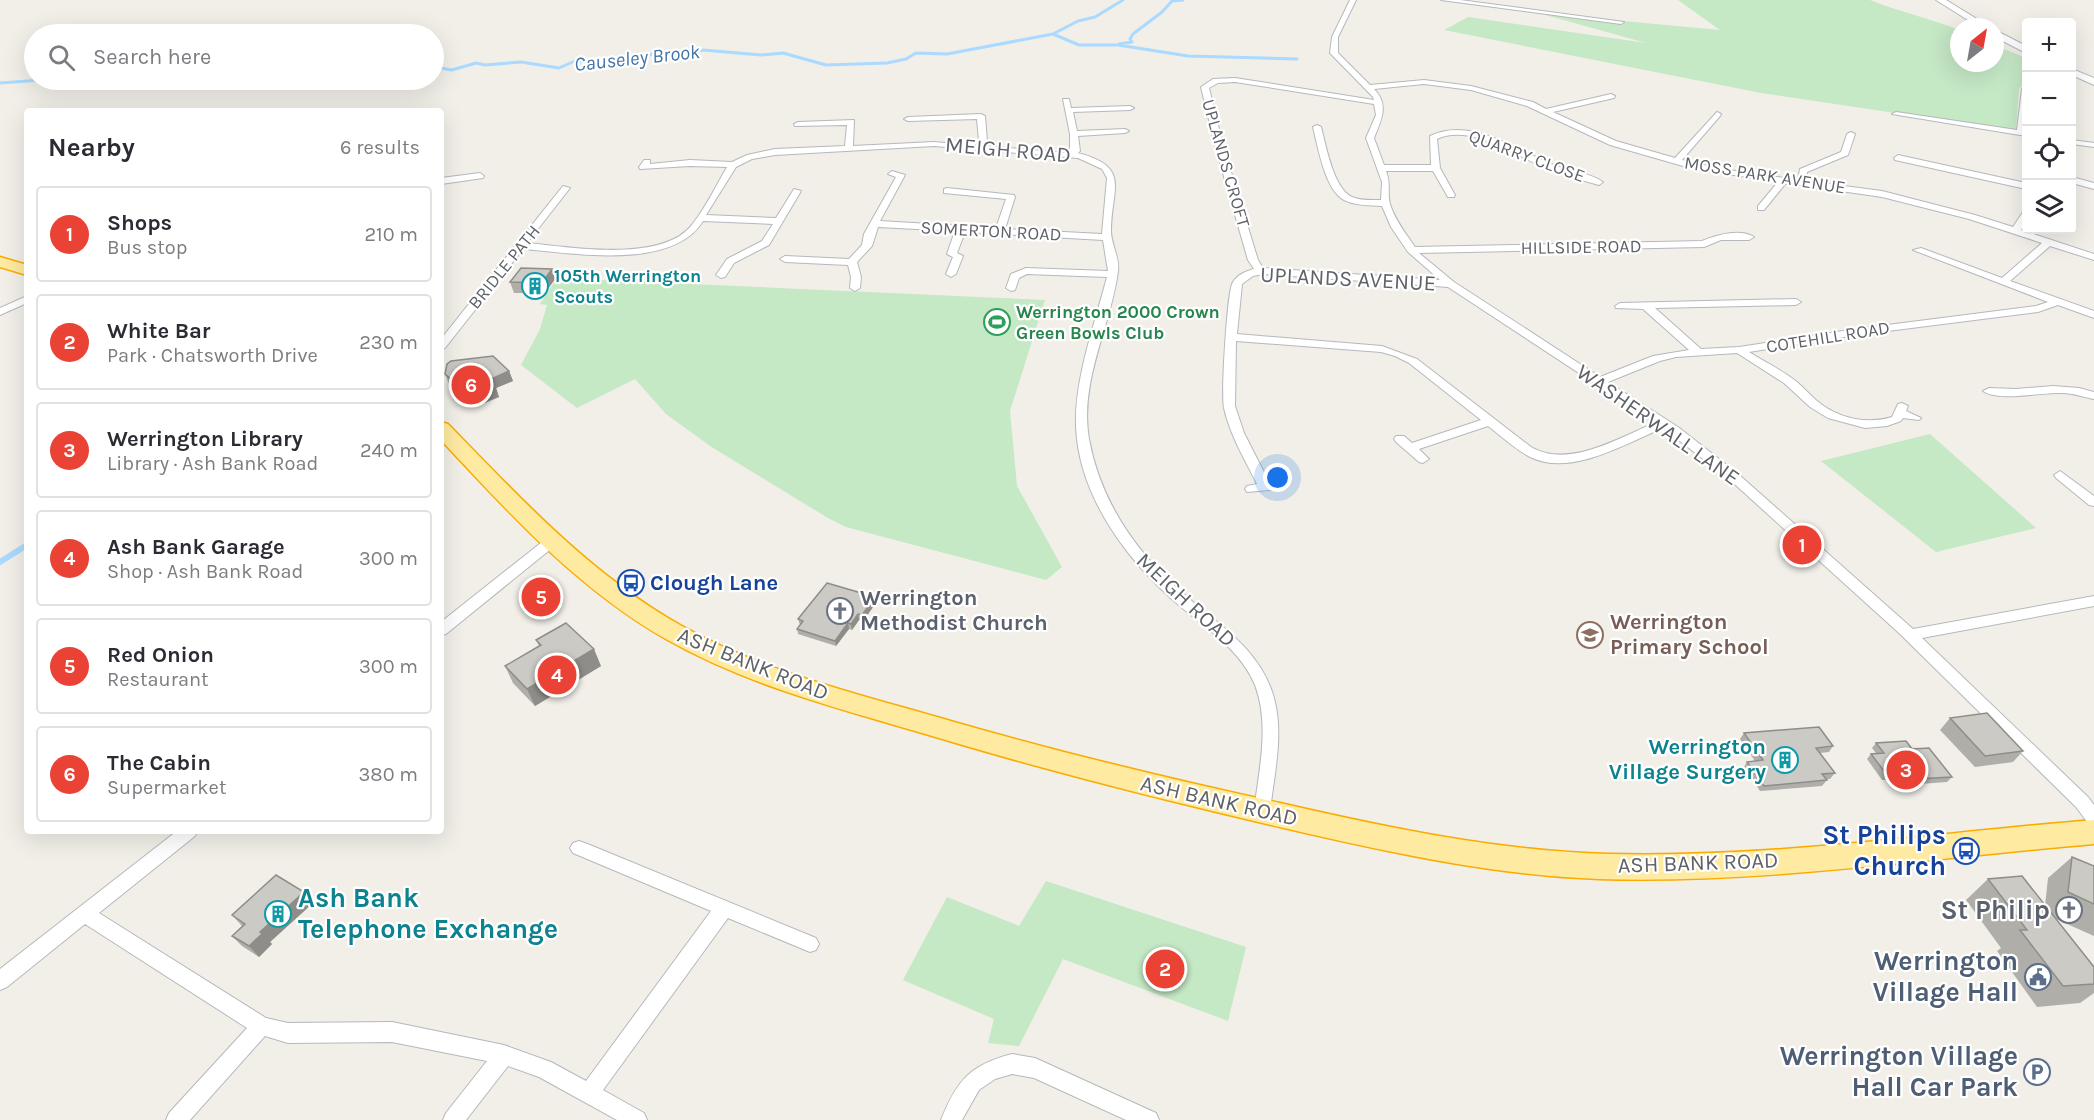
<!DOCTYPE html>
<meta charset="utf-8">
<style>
:root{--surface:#fff;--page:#f7f7f7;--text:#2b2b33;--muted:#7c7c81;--line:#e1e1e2;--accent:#ea4335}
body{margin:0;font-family:Karla,sans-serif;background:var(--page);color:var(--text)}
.controls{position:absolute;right:18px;top:18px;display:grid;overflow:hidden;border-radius:6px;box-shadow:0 6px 24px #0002}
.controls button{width:54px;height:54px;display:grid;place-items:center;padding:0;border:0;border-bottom:2px solid var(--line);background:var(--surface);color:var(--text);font:30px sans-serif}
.compass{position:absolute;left:1950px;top:18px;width:54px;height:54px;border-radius:50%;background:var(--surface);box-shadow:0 6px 24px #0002;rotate:31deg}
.you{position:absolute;left:1278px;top:478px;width:21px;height:21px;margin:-15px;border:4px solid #fff;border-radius:50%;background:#1a73e8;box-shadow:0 0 0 9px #1a73e833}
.badge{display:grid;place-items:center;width:39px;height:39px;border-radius:50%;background:var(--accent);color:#fff;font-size:20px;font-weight:700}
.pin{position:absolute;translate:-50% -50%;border:3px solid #fff;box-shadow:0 2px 6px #0006}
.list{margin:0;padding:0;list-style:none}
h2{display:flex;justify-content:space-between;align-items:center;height:78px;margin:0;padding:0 24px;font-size:26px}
h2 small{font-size:20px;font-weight:400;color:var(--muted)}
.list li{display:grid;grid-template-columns:39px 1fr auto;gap:18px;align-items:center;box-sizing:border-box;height:96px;margin:0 12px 12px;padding:0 12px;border:2px solid var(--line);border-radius:6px}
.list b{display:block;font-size:22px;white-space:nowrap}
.list p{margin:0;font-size:20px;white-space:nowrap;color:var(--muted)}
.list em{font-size:20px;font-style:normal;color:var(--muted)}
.icon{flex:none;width:33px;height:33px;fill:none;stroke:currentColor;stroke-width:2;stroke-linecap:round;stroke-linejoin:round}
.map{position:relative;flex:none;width:2094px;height:1120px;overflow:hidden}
.search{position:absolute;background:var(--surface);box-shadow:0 6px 24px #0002;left:24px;top:24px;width:420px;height:66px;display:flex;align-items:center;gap:15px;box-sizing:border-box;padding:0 21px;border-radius:33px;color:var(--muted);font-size:22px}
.panel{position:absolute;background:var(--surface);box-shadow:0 6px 24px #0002;left:24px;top:108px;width:420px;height:726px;border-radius:6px}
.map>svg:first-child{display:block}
</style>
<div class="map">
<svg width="2094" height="1120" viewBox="0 0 2094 1120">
<rect width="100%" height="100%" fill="#f1efe8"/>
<!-- green -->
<path fill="#c5e8c5" d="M1678 0H1870C1899 12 1930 18 1959 30V63H1995V45L2026 58V83L2019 89 2016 131 1761 93 1444 30 1468 17 1646 43 1542 14 1622 24 1623 21 1720 30Z
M557 278 1045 300 1010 411 1017 486 1062 567 1046 580 846 527 828 518 710 446 666 414 635 379 577 408 521 365 540 329 547 305 540 304Z
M1930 434 2036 528 1936 552 1821 461Z
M1046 881 1246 947 1228 1021 1063 959 1019 1046 988 1043 994 1019 903 980 947 897 1019 926Z"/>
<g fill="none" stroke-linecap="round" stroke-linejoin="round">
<!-- stream-far1 -->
<path stroke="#aadaff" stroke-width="3" d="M1053 34 1079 45H1118L1188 56 1297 59
M1119 44 1132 42 1130 39 1133 34 1162 12 1172 1 1183 0
M434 67 452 70 476 63 485 65 521 62 559 68 575 61 610 64 657 53 675 54 703 50 761 55 783 53 826 65 887 63 906 59 916 53 947 54 1053 34 1078 21 1095 17 1123 0
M0 83 41 80"/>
<!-- stream -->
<path stroke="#aadaff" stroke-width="6" d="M0 562 27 545"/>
<defs>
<path id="minor" d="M1350 0H1356L1338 37V53L1370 85 1424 80 1471 86 1533 102 1546 109 1611 94 1615 96 1614 98 1553 112 1616 141 1675 158 1717 112 1721 114 1720 116 1682 160 1722 169 1798 180 1800 169 1841 152 1847 134 1851 132 1855 134 1848 155 1807 172 1806 181 1882 191 1975 215 2013 227 2023 212 2026 211V221L2021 230 2094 254V260L2050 246 2010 281 2094 311V318L2058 305 2038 312 1856 335 1749 352C1765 362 1782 370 1797 382 1804 388 1810 395 1817 401 1837 418 1867 425 1892 417L1898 404 1902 403 1908 406 1906 411 1921 418 1919 420 1903 418 1901 421 1887 426 1865 428 1828 418 1810 407 1784 383 1737 353 1676 357 1660 361 1608 382 1678 427 1737 473 1913 629 2094 596V606L1922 638 2088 797 2094 805V825L2088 823 2076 807 1899 633 1729 479 1663 428C1624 444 1571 477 1530 457 1515 449 1501 436 1488 426L1419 449 1429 459 1423 463 1419 462 1396 442 1394 439 1396 436H1404L1412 443 1481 420 1409 363 1395 356 1381 352 1236 341 1235 406 1244 433 1269 482 1279 481 1285 485 1279 489 1247 492 1245 489 1247 486 1257 484C1245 460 1230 435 1224 408 1221 393 1227 298 1232 284 1236 275 1246 271 1254 269L1248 260 1216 149 1201 87 1213 79 1235 78 1374 100 1373 97 1330 53 1332 37ZM1235 82 1374 104 1376 115 1366 138 1382 182 1381 200C1371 200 1361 201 1352 197 1333 188 1326 145 1321 127L1317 125 1313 127C1318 147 1325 190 1344 200 1356 206 1369 205 1382 206L1391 227 1408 252 1440 280 1263 268 1258 260 1224 149 1209 88 1218 83ZM1424 84 1471 90 1527 106 1610 145 1690 168 1778 182 1758 206V210H1764L1786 183 1882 197 1969 219 2042 243 2002 278 1921 248 1913 250 2048 302 2036 306 1856 329 1739 347 1701 349 1655 308 1796 305 1801 302 1796 299 1620 303 1615 306 1616 308 1643 309 1689 350 1653 356 1600 377 1454 282 1419 253 1704 247 1721 240H1749L1754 237C1740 228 1716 235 1702 241L1415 247C1406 234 1395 220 1390 204 1387 193 1391 183 1386 171H1433L1448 197H1454L1455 195 1440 168 1437 139C1470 123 1516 156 1546 168 1563 175 1581 180 1599 185L1603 182C1591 173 1570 171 1556 166 1517 151 1472 116 1430 136L1431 165H1384L1374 138C1382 119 1389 104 1374 89ZM1264 274 1448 287 1655 423C1618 438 1569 469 1531 447L1417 359 1382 346 1237 334 1242 284 1253 276Z
M1441 0H1460L1624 22 1621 24Z
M2022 89H2026V136L1892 114 1896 112 2017 130Z
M1063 99H1069L1071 108 1130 106 1134 108 1130 110 1073 112 1077 131 1125 129 1129 131 1125 133 1078 136 1080 151 1078 153C1132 167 1111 189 1111 231 1111 244 1120 258 1118 271 1111 326 1079 381 1089 439 1101 504 1138 555 1187 597 1222 627 1261 651 1274 698 1284 735 1274 775 1270 811L1268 816 1262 818 1256 816 1254 811C1259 770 1270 725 1255 685 1241 651 1208 629 1181 607 1129 563 1079 498 1076 427 1074 380 1095 323 1107 277L1027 274 1019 278 1015 290 1011 291 1006 288 1011 274 1026 268 1108 271 1103 240 965 232 957 253 963 256 956 274 951 277 946 274 953 257 947 254 955 231 878 227 872 246 857 262 861 277 860 288 855 291 850 288 851 277 848 265 785 262 780 259 785 256 849 259 862 245 864 234 896 177 888 174 892 171 905 175 880 221 996 228 1006 199 944 193V189L947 188 1014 195 1015 197 1005 229 1102 234 1107 178 1102 169 1078 158 934 146 775 155 752 159 736 167 706 215 776 218 794 189 801 191 769 245 734 263 725 277 721 278 716 275 727 259 762 241 773 224 703 221C672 271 573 253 523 249L445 348 441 349V339L563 186 570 188 527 243C570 247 660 263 691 226 705 209 716 186 727 167L690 166 640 169 639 167 644 160H650V164L690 160 732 162 747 155 775 149 845 146 847 125 795 126 794 124 798 122 854 120 853 146 934 142 975 146 979 141 977 119 908 121 904 119 908 117 981 114 985 116 987 141 983 146 1070 153V134Z
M2072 140 2094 143V147L2072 144Z
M1898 155 2026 183V189L1895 160 1894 158Z
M480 173 484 176 483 178 441 184V178Z
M2072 177 2094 183V189L2072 183Z
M27 296V303L0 315V308Z
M2053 386 2079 388 2094 392V399C2083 397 2073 393 2062 393 2043 392 1997 402 1983 391L1989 388 2016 389Z
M2060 471 2094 496V506L2089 505 2056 478 2054 475Z
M552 537 557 538 559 541 557 544 446 634 441 635V622L547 538Z
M177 831H197L195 836 99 913 266 1018 288 1023 392 1022 504 1045 551 1062 586 1081 711 911 573 853 570 848 573 843 579 841 585 843 816 938 819 944 816 950 810 952 728 918 603 1090 644 1113 647 1120H617L539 1077 508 1066 466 1120H443L446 1113 487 1061 392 1042 288 1043 265 1036 190 1120H166L169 1113 247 1028 85 924 7 987 0 990V969Z
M1012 1054 1035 1058 1156 1113 1159 1120H1126L1034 1078 1012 1074 995 1079 979 1090 962 1120H941C957 1080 970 1065 1012 1054Z"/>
<path id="tertiary" d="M1936 0H1946L1990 27H1979Z
M1995 30 2026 46V53L1995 37Z
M2072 69 2094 78V85L2072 75Z"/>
<path id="trunk" d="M0 257 27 265V275L0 267Z
M441 422 448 424C519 497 590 574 680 625 765 673 862 695 954 722 1062 753 1170 779 1280 803 1389 828 1497 851 1610 854 1772 858 1933 833 2094 820V844C1929 858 1764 884 1599 879 1491 875 1388 852 1284 828 1172 802 1060 774 949 741 853 712 754 689 666 639 578 589 509 513 441 440Z"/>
</defs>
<!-- minor casing -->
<use href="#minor" stroke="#b5b8bc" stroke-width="2"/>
<!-- tertiary casing -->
<use href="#tertiary" stroke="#b5b8bc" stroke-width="2"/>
<!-- trunk casing -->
<use href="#trunk" stroke="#f9ab00" stroke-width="3"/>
<!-- minor -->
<use href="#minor" fill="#fff" fill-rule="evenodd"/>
<!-- tertiary -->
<use href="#tertiary" fill="#fff" fill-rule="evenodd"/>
<!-- trunk -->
<use href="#trunk" fill="#feeaa1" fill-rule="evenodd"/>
</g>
<!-- wall -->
<path fill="#afaea9" d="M552 269 555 279 545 293H514L510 282Z
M509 371 513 381 496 388 499 397 475 407 449 384 445 374Z
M875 597 876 603 863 621 859 620 852 630 849 629 836 646 798 634 797 629 800 625 798 619Z
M536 640 601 666 535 706 513 683 505 666 539 646Z
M1950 718 2023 751 2013 762 1975 767 1940 730Z
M1744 733 1833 746 1829 752 1820 753 1835 773 1830 779H1826L1827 780 1822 786 1760 791 1744 767 1747 762 1755 761 1740 739Z
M1876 743 1912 749 1952 777 1947 782 1892 786 1888 780H1882L1867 759 1871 754 1876 753 1872 748Z
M2072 857 2094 866V936L2056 919 2094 967V993L2080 1003 2037 1007 1997 951 2001 948 1966 900 1988 879 2045 906 2048 878Z
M313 903 270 942 272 944 259 957 242 946 232 936 242 926 232 915Z"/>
<!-- shaded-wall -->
<path fill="#8f8d8a" d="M552 269 555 279 545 293 542 283Z
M509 371 513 381 496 388 499 397 475 407 471 397 489 380Z
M875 597 876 603 863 621 862 615Z
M858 614 859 620 852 630 851 624Z
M848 623 849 629 836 646 835 641Z
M594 649 601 666 535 706 527 689Z
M304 892 313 903 270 942 272 944 259 957 249 946 260 932Z"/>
<!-- building -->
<path fill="#cccac5" stroke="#8f8d8a" stroke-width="1.5" d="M521 268 552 269 542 283 510 282Z
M493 356 509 371 489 380 495 387 471 397 445 374 447 364 451 361Z
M827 583 875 597 862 615 858 614 851 624 848 623 835 641 797 629 803 621 798 619Z
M566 623 594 649 527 689 505 666 541 645 536 640Z
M1987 713 2023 751 1985 756 1950 718Z
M1819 727 1833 746 1816 748 1835 773 1822 774 1827 780 1764 786 1747 762 1763 760 1744 733Z
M1906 741 1912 749 1929 748 1952 777 1897 780 1892 774 1887 775 1871 754 1884 753 1876 743Z
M2072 857 2094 866V904L2068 892Z
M276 875 304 892 260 932 262 934 249 946 232 936 245 924 232 915Z
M2022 876 2094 967V984L2063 986 2020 930H2027L1988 879Z"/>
<!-- icons -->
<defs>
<symbol id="building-ring" viewBox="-11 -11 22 22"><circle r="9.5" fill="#fff" stroke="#0f9aa8" stroke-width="1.5"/><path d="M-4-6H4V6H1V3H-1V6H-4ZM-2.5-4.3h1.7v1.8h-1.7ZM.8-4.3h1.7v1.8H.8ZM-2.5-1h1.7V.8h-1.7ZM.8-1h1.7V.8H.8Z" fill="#0f9aa8"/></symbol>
<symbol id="stadium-ring" viewBox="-11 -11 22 22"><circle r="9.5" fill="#fff" stroke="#2e9e5b" stroke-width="1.5"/><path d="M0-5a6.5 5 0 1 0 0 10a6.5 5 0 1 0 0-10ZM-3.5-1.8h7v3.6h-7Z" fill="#2e9e5b"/></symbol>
<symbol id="bus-ring" viewBox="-11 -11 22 22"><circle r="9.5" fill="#fff" stroke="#1a4fb4" stroke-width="1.5"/><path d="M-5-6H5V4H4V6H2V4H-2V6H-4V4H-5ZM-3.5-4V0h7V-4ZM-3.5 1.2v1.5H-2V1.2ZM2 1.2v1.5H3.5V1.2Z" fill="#1a4fb4"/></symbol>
<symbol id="church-ring" viewBox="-11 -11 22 22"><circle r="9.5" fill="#fff" stroke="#6b7280" stroke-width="1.5"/><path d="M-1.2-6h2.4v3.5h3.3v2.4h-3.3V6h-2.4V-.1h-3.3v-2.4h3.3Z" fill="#6b7280"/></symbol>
<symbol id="school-ring" viewBox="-11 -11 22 22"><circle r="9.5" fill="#fff" stroke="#8d6e63" stroke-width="1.5"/><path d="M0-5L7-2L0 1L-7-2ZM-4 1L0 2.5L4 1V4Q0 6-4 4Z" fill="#8d6e63"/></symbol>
<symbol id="civic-ring" viewBox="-11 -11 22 22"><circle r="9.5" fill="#fff" stroke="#5c6f8a" stroke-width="1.5"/><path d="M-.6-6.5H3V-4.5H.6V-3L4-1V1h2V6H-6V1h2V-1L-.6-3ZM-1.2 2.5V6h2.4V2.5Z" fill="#5c6f8a"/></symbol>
<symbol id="parking-ring" viewBox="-11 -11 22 22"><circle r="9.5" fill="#fff" stroke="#5c6f8a" stroke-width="1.5"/><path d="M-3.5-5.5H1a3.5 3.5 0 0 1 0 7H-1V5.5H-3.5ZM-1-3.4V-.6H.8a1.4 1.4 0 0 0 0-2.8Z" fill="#5c6f8a"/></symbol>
</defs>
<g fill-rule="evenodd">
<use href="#building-ring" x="520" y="271" width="30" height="30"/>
<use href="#stadium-ring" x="982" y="307" width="30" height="30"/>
<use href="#bus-ring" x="616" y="568" width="30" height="30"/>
<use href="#church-ring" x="825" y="596" width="30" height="30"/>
<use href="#school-ring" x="1575" y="620" width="30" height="30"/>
<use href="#building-ring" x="1770" y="745" width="30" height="30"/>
<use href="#bus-ring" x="1951" y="836" width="30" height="30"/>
<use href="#church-ring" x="2054" y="895" width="30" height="30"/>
<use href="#building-ring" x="263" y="899" width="30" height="30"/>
<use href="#civic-ring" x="2023" y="962" width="30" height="30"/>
<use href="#parking-ring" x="2022" y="1057" width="30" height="30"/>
</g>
<g text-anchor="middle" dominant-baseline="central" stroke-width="4.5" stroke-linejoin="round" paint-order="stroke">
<!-- far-street labels -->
<g font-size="18" fill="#5f6368" stroke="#fff">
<text transform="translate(1527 156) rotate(20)">QUARRY CLOSE</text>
<text transform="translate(1226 163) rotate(74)">UPLANDS CROFT</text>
<text transform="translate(1765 175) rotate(9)">MOSS PARK AVENUE</text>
<text transform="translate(991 231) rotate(3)">SOMERTON ROAD</text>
<text transform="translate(1581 247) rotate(-1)">HILLSIDE ROAD</text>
<text transform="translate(504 267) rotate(-51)">BRIDLE PATH</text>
<text transform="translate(1828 337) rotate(-9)">COTEHILL ROAD</text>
</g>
<!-- far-culture labels -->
<g font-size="18" font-weight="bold" fill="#0d838f" stroke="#fff" text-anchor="start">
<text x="554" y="276">105th Werrington<tspan x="554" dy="21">Scouts</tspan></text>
</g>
<!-- far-leisure labels -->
<g font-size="18" font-weight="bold" fill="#27864d" stroke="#fff" text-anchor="start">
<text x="1016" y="312">Werrington 2000 Crown<tspan x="1016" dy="21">Green Bowls Club</tspan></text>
</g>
<!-- far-water labels -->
<g font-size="20" font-style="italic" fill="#4174aa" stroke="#fff">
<text transform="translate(637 58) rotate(-6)">Causeley Brook</text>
</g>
<!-- street labels -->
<g font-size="22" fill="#5f6368" stroke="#fff">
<text transform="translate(1008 150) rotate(5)">MEIGH ROAD</text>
<text transform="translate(1348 279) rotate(3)">UPLANDS AVENUE</text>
<text transform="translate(1658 425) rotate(35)">WASHERWALL LANE</text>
<text transform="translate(1186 600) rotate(43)">MEIGH ROAD</text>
<text transform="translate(753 664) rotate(22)">ASH BANK ROAD</text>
<text transform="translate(1219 801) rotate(13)">ASH BANK ROAD</text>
<text transform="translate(1698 863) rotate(-2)">ASH BANK ROAD</text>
</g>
<!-- transit labels -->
<g font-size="22" font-weight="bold" fill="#164399" stroke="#fff" text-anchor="start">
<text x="650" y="583">Clough Lane</text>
</g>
<!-- worship labels -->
<g font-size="22" font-weight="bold" fill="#5b616d" stroke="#fff" text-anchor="start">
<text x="860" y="598">Werrington<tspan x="860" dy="25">Methodist Church</tspan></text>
</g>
<!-- education labels -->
<g font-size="22" font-weight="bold" fill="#785e54" stroke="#fff" text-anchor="start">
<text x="1610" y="622">Werrington<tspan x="1610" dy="25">Primary School</tspan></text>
</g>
<!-- culture labels -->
<g font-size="22" font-weight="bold" fill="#0d838f" stroke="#fff" text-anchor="end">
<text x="1766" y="747">Werrington<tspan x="1766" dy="25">Village Surgery</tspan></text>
</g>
<!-- near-transit labels -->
<g font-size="27" font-weight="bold" fill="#164399" stroke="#fff" text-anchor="end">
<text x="1946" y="835">St Philips<tspan x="1946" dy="31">Church</tspan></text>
</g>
<!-- near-culture labels -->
<g font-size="27" font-weight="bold" fill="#0d838f" stroke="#fff" text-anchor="start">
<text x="298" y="898">Ash Bank<tspan x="298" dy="31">Telephone Exchange</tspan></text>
</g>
<!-- near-worship labels -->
<g font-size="27" font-weight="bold" fill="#5b616d" stroke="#fff" text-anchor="end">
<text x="2050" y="910">St Philip</text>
</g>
<!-- near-service labels -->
<g font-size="27" font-weight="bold" fill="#4e5e75" stroke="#fff" text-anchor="end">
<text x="2018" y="961">Werrington<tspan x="2018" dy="31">Village Hall</tspan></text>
<text x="2018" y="1056">Werrington Village<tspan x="2018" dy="31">Hall Car Park</tspan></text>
</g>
</g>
</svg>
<div class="controls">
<button>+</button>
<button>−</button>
<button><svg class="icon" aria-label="locate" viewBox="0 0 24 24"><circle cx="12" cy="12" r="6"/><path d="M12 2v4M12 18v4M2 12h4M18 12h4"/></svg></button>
<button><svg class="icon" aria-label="layers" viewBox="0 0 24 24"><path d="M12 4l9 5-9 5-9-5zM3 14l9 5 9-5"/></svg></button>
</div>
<svg class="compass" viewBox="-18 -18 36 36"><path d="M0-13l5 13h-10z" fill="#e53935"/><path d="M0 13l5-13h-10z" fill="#7c7c81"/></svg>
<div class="you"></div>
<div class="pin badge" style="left:1802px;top:545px">1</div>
<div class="pin badge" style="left:1165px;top:969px">2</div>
<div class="pin badge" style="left:1906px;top:770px">3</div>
<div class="pin badge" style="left:557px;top:675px">4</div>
<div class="pin badge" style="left:541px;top:597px">5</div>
<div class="pin badge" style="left:471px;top:385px">6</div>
<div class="search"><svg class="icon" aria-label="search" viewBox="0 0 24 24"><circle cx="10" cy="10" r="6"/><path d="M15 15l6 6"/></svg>Search here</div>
<section class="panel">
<h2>Nearby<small>6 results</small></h2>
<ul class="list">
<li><span class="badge">1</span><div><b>Shops</b><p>Bus stop</p></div><em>210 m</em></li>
<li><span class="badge">2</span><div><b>White Bar</b><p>Park · Chatsworth Drive</p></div><em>230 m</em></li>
<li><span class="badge">3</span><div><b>Werrington Library</b><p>Library · Ash Bank Road</p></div><em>240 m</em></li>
<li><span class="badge">4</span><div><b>Ash Bank Garage</b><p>Shop · Ash Bank Road</p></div><em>300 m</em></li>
<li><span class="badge">5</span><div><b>Red Onion</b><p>Restaurant</p></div><em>300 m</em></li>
<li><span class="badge">6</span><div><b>The Cabin</b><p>Supermarket</p></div><em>380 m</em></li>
</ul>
</section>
</div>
